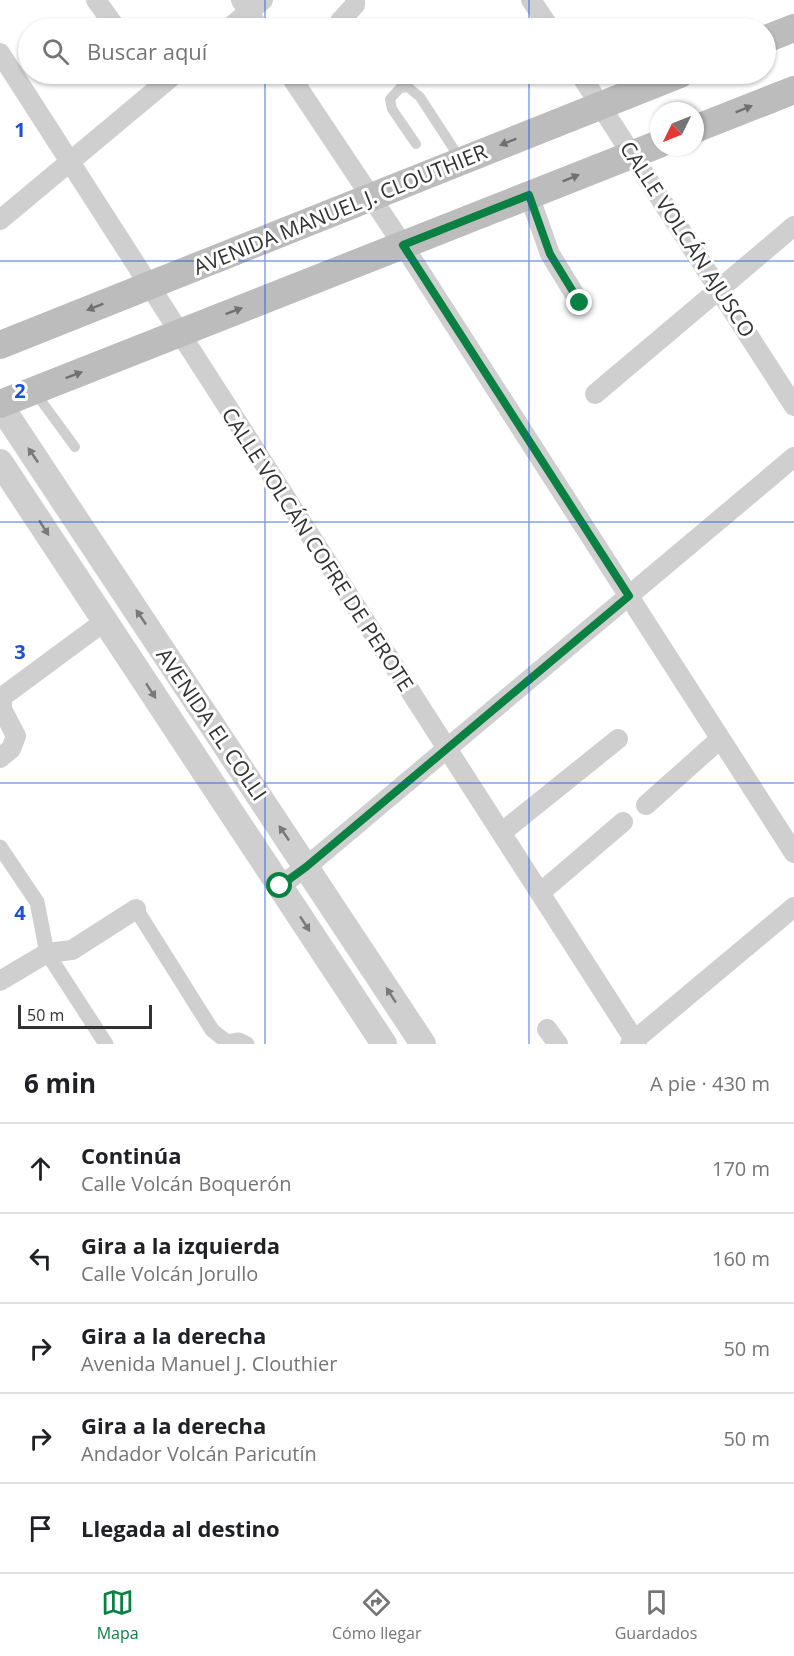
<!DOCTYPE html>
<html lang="es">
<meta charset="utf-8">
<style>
:root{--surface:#fff;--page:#f2f2f2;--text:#202124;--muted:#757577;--line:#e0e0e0;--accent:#0b8043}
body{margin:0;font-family:"Open Sans",sans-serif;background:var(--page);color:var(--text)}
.compass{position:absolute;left:650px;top:102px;width:54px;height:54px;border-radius:50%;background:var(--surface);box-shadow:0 2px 4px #0004;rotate:227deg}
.scale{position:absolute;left:18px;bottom:15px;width:134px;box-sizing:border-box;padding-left:6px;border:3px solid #323232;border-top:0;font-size:16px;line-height:21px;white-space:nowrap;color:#323232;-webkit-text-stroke:4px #fff;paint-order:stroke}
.stop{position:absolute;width:18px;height:18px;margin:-14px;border:4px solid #0b8043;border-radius:50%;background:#fff}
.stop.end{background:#0b8043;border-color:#fff;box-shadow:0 2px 6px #0008}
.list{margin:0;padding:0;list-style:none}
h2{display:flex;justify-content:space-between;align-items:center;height:78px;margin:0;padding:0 24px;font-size:26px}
h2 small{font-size:20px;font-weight:400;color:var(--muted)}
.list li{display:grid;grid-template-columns:39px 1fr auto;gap:18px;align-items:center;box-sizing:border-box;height:90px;padding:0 24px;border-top:2px solid var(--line)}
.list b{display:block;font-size:22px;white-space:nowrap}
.list p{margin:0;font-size:20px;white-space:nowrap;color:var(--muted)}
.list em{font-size:20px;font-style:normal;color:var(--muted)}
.icon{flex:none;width:33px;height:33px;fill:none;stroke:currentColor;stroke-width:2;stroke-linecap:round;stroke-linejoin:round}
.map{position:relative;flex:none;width:794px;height:1044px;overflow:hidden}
.search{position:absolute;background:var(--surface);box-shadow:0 2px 4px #0004;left:18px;right:18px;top:18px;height:66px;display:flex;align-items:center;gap:15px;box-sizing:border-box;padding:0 21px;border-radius:33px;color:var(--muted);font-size:22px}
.sheet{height:528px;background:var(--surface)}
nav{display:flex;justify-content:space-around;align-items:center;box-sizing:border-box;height:84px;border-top:2px solid var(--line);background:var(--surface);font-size:16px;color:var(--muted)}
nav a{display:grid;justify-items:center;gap:3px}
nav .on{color:var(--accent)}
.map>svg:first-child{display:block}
</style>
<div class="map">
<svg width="794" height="1044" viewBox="0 0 794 1044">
<rect width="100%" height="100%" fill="#fff"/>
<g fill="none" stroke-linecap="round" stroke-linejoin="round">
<!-- service -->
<path stroke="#cfcfcf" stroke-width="10" d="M416 144 392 109 390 99 400 88 408 87 420 97 461 160
M34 391 75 447"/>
<!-- pedestrian -->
<path stroke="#cfcfcf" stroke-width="15" d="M0 847 37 902 47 953 106 1044
M136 909 212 1030 227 1042 239 1040 247 1044"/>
<!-- minor -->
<path stroke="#cfcfcf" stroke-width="20" d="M96 0 116 28
M241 0 259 28
M531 0 550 28
M340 21 355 5V0
M229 28 263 0
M0 53 637 1044
M289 74 403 245 794 853
M580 74 794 406
M529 195 550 254 580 303
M0 220 175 74
M595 394 794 226
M0 758 11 749 16 736 2 709V697L105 621
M646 805 719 740
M501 833 618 739
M280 886 306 867 794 457
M540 893 623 822
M0 981 47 953 72 950 136 909
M547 1029 558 1044
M630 1044 794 907"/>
<!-- tertiary -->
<path stroke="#cfcfcf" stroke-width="26" d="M0 405 423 1044
M0 462 384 1044"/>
<!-- secondary -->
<path stroke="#bcbcbc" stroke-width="28" d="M766 39 794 28
M695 129 794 90
M0 345 680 74
M0 404 659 144"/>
</g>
<!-- one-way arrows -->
<defs><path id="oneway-solid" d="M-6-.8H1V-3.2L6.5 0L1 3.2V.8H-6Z" transform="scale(1.5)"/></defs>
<g fill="#707070">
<use href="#oneway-solid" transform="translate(744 109) rotate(-22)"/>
<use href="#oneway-solid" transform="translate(508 142) rotate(158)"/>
<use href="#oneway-solid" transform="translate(571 178) rotate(-22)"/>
<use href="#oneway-solid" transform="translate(95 307) rotate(158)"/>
<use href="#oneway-solid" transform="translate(234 311) rotate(-21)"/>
<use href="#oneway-solid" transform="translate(74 375) rotate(-21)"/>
</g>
<g fill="#797979">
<use href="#oneway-solid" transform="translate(33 455) rotate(-124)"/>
<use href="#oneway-solid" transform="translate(44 528) rotate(57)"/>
<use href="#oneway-solid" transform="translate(141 617) rotate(-124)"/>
<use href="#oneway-solid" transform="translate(151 691) rotate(57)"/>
<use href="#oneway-solid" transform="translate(284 833) rotate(-124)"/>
<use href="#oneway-solid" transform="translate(305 924) rotate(57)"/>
<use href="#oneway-solid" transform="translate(391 995) rotate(-123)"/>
</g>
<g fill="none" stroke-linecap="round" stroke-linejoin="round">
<!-- route -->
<path stroke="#0b8043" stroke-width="8" d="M280 886 306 867 629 596 403 245 529 195 550 254 580 303"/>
</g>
<!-- grid -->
<path fill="none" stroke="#1d4ed8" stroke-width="1.5" stroke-opacity="0.55" d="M265 0V28M529 0V28M265 74V1044M529 74V1044M0 261H794M0 522H794M0 783H794"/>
<g text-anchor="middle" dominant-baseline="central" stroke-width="6" stroke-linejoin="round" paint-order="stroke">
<!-- street labels -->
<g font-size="21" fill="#323232" stroke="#fff">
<text transform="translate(340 209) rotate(-22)">AVENIDA MANUEL J. CLOUTHIER</text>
<text transform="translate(688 239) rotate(57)">CALLE VOLCÁN AJUSCO</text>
<text transform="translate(318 549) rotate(57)">CALLE VOLCÁN COFRE DE PEROTE</text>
<text transform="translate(212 724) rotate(56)">AVENIDA EL COLLI</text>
</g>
</g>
<g font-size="20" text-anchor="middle" font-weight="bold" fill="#1d4ed8" stroke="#fff" stroke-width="6" stroke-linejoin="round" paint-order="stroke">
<text x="20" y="137">1</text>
<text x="20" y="398">2</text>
<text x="20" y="659">3</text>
<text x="20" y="920">4</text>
</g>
</svg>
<svg class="compass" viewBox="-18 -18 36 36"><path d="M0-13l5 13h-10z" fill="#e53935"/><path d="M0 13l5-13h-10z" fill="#757577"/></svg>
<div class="scale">50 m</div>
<div class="stop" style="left:280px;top:886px"></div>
<div class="stop end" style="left:580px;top:303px"></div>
<div class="search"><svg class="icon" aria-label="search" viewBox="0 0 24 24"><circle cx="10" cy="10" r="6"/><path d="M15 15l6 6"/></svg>Buscar aquí</div>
</div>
<section class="sheet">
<h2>6 min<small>A pie · 430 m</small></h2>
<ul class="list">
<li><svg class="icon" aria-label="ahead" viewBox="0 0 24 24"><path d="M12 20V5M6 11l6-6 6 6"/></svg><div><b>Continúa</b><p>Calle Volcán Boquerón</p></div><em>170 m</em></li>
<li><svg class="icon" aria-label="left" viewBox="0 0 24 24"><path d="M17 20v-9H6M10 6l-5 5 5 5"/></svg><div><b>Gira a la izquierda</b><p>Calle Volcán Jorullo</p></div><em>160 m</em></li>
<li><svg class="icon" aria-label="right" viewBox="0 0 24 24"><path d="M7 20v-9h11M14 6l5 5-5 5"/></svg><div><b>Gira a la derecha</b><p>Avenida Manuel J. Clouthier</p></div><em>50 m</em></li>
<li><svg class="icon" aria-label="right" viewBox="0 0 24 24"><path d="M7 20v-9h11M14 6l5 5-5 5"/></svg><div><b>Gira a la derecha</b><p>Andador Volcán Paricutín</p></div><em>50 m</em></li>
<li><svg class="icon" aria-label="arrive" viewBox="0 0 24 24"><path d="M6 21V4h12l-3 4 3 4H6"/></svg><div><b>Llegada al destino</b></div></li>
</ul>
</section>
<nav>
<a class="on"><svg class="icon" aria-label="map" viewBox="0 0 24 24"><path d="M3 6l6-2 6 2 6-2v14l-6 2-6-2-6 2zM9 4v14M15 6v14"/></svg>Mapa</a>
<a><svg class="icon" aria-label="directions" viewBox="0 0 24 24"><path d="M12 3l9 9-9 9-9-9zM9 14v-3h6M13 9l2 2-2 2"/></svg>Cómo llegar</a>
<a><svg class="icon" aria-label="saved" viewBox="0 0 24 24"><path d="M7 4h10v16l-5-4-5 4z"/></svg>Guardados</a>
</nav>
